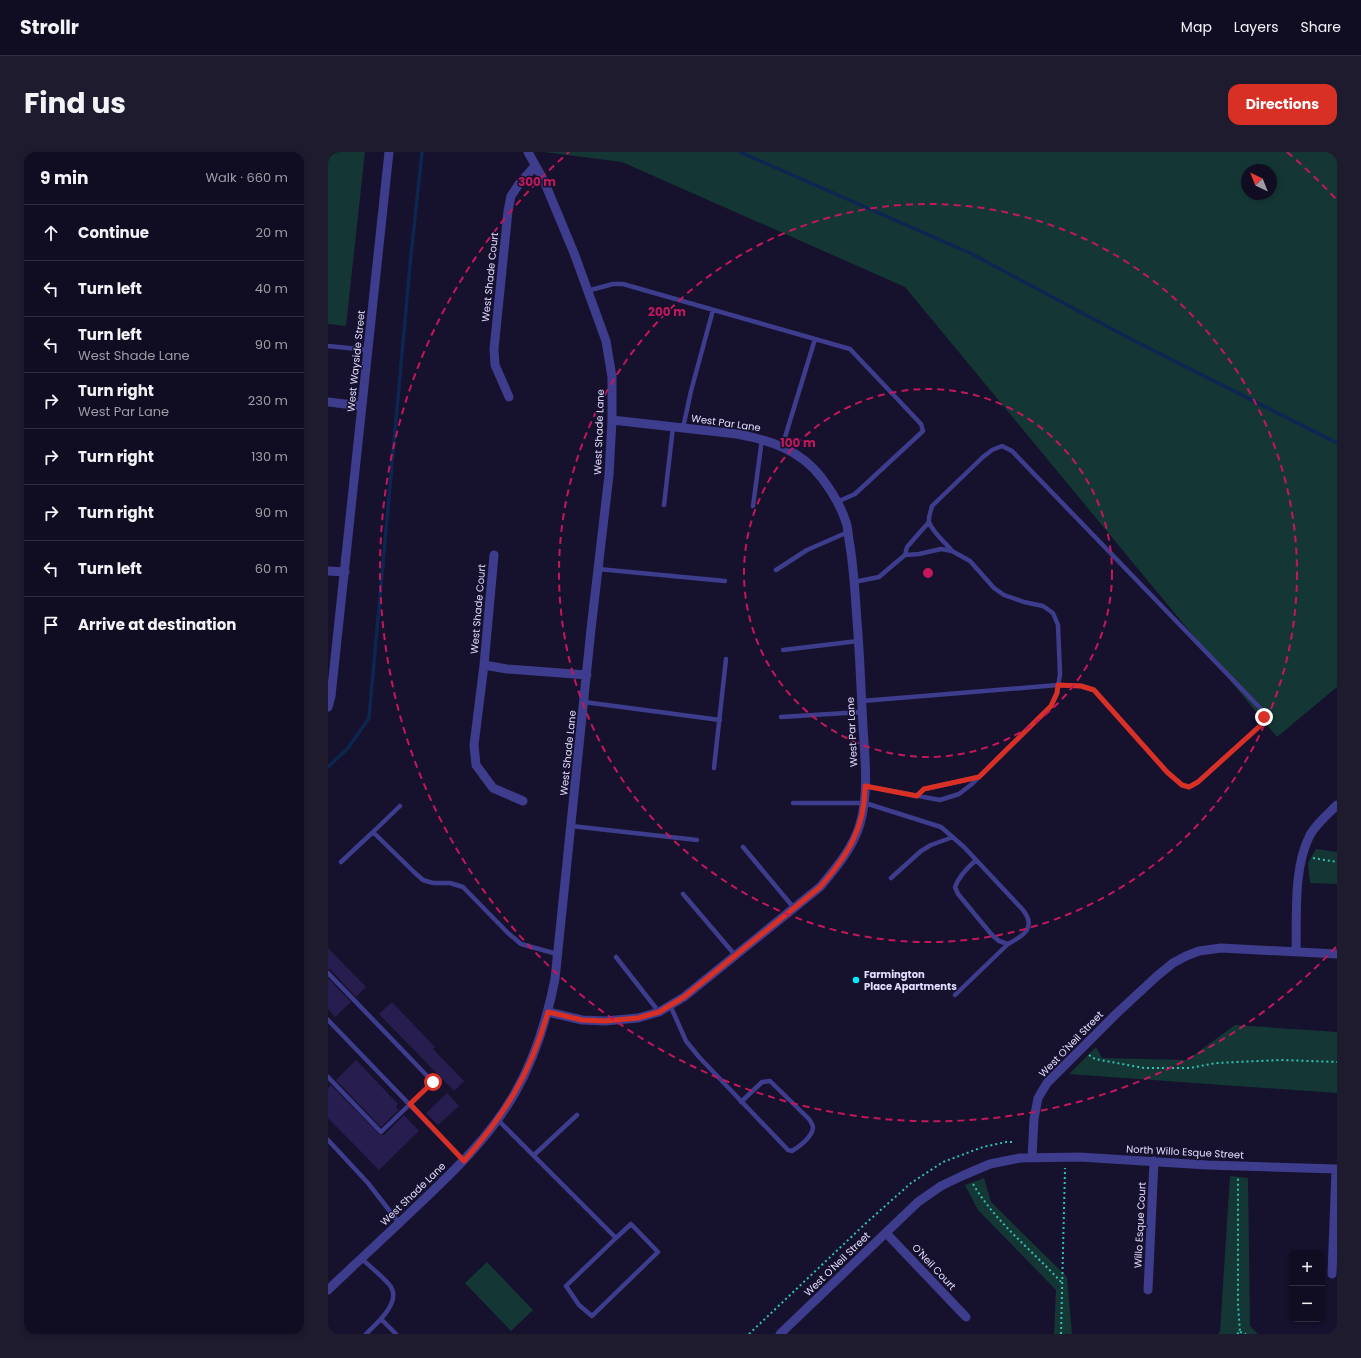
<!DOCTYPE html>
<meta charset="utf-8">
<style>
:root{--surface:#100d22;--page:#1e1b2f;--text:#f1f3f6;--muted:#9c9ca5;--line:#302d40;--accent:#d93025}
body{margin:0;font-family:Poppins,sans-serif;background:var(--page);color:var(--text)}
.controls{position:absolute;right:12px;bottom:12px;display:grid;overflow:hidden;border-radius:8px;box-shadow:0 2px 6px #0003}
.controls button{width:36px;height:36px;display:grid;place-items:center;padding:0;border:0;border-bottom:1px solid var(--line);background:var(--surface);color:var(--text);font:20px sans-serif}
.compass{position:absolute;left:913px;top:12px;width:36px;height:36px;border-radius:50%;background:var(--surface);box-shadow:0 2px 6px #0003;rotate:317deg}
.stop{position:absolute;width:12px;height:12px;margin:-9px;border:3px solid #d93025;border-radius:50%;background:#fff}
.stop.end{background:#d93025;border-color:#fff;box-shadow:0 1px 4px #0008}
.list{margin:0;padding:0;list-style:none}
h2{display:flex;justify-content:space-between;align-items:center;height:52px;margin:0;padding:0 16px;font-size:17px}
h2 small{font-size:13px;font-weight:400;color:var(--muted)}
.list li{display:grid;grid-template-columns:26px 1fr auto;gap:12px;align-items:center;box-sizing:border-box;height:56px;padding:0 16px;border-top:1px solid var(--line)}
.list b{display:block;font-size:15px;white-space:nowrap}
.list p{margin:0;font-size:13px;white-space:nowrap;color:var(--muted)}
.list em{font-size:13px;font-style:normal;color:var(--muted)}
.icon{flex:none;width:22px;height:22px;fill:none;stroke:currentColor;stroke-width:2;stroke-linecap:round;stroke-linejoin:round}
.map{position:relative;flex:none;width:1009px;height:1182px;overflow:hidden;border-radius:12px}
header{display:flex;align-items:center;gap:24px;box-sizing:border-box;height:56px;padding:0 20px;background:var(--surface);border-bottom:1px solid var(--line)}
header strong{font-size:19px}
nav{display:flex;gap:22px;margin-inline-start:auto;font-size:14px}
.intro{display:flex;align-items:center;justify-content:space-between;box-sizing:border-box;height:96px;padding:0 24px}
h1{margin:0;font-size:28px}
.button{padding:10px 18px;border-radius:12px;background:var(--accent);color:#fff;font-size:14px;font-weight:700}
main{display:flex;gap:24px;padding:0 24px}
aside{flex:1;background:var(--surface);border-radius:12px;box-shadow:0 2px 6px #0003}
.map>svg:first-child{display:block}
</style>
<header>
<strong>Strollr</strong>
<nav><a>Map</a><a>Layers</a><a>Share</a></nav>
</header>
<div class="intro"><h1>Find us</h1><a class="button">Directions</a></div>
<main>
<aside>
<h2>9 min<small>Walk · 660 m</small></h2>
<ul class="list">
<li><svg class="icon" aria-label="ahead" viewBox="0 0 24 24"><path d="M12 20V5M6 11l6-6 6 6"/></svg><div><b>Continue</b></div><em>20 m</em></li>
<li><svg class="icon" aria-label="left" viewBox="0 0 24 24"><path d="M17 20v-9H6M10 6l-5 5 5 5"/></svg><div><b>Turn left</b></div><em>40 m</em></li>
<li><svg class="icon" aria-label="left" viewBox="0 0 24 24"><path d="M17 20v-9H6M10 6l-5 5 5 5"/></svg><div><b>Turn left</b><p>West Shade Lane</p></div><em>90 m</em></li>
<li><svg class="icon" aria-label="right" viewBox="0 0 24 24"><path d="M7 20v-9h11M14 6l5 5-5 5"/></svg><div><b>Turn right</b><p>West Par Lane</p></div><em>230 m</em></li>
<li><svg class="icon" aria-label="right" viewBox="0 0 24 24"><path d="M7 20v-9h11M14 6l5 5-5 5"/></svg><div><b>Turn right</b></div><em>130 m</em></li>
<li><svg class="icon" aria-label="right" viewBox="0 0 24 24"><path d="M7 20v-9h11M14 6l5 5-5 5"/></svg><div><b>Turn right</b></div><em>90 m</em></li>
<li><svg class="icon" aria-label="left" viewBox="0 0 24 24"><path d="M17 20v-9H6M10 6l-5 5 5 5"/></svg><div><b>Turn left</b></div><em>60 m</em></li>
<li><svg class="icon" aria-label="arrive" viewBox="0 0 24 24"><path d="M6 21V4h12l-3 4 3 4H6"/></svg><div><b>Arrive at destination</b></div></li>
</ul>
</aside>
<div class="map">
<svg width="1009" height="1182" viewBox="0 0 1009 1182">
<rect width="100%" height="100%" fill="#16112d"/>
<!-- green -->
<path fill="#143735" fill-rule="evenodd" d="M0 0H37L18 174 0 172Z
M216 0H1009V535L949 585 577 135 294 10ZM919 18H943V42H919Z
M988 697 1009 700V732L982 731 980 711Z
M907 873 1009 880V941L741 922 768 895 774 906 859 908Z
M902 1024 920 1026 922 1174 930 1182H890L892 1180Z
M656 1026 663 1050 739 1125 744 1182H726L728 1138 650 1058 637 1033Z
M159 1110 205 1158 183 1179 137 1131Z"/>
<g fill="none" stroke-linecap="round" stroke-linejoin="round">
<!-- stream -->
<path stroke="#0d2651" stroke-width="3.5" d="M412 0 644 102 799 185 1009 291
M0 615 20 596 41 566 82 113 94 0"/>
</g>
<!-- building -->
<path fill="#271d4e" d="M0 796 38 835 28 845 3 818 0 817Z
M0 826 23 850 7 865 0 857Z
M64 850 107 895 105 897 136 929 126 939 51 862Z
M28 908 70 952 68 955 71 958 53 975 8 928Z
M3 933 52 983H56L76 963 91 979 51 1018 0 966V936Z
M119 941 131 954 110 973 98 961Z"/>
<g fill="none" stroke-linecap="round" stroke-linejoin="round">
<!-- path -->
<path stroke="#30c1b6" stroke-width="2" stroke-dasharray="2 3" stroke-linecap="butt" d="M985 706 1009 710
M761 903 767 907 816 916H862L888 911 953 908 1009 910
M645 1032C668 1071 704 1098 734 1131
M912 1180 918 1182
M421 1182 537 1072 583 1031 615 1010 655 995 678 990H687
M733 1182 737 1016
M909 1182 912 1180 910 1153V1025"/>
<!-- service -->
<path stroke="#3e3c8c" stroke-width="4.5" d="M259 139 285 132H295L522 197 593 272 595 279 527 342 509 350
M0 194 40 198
M355 276 363 239 385 158
M454 295 487 187
M336 353 345 275
M425 354 434 287
M577 403 579 395 601 370
M270 417 397 429
M448 418 479 398 520 380
M526 430 551 425 565 413 577 403 591 402 613 397 624 399 642 409 666 436 676 443 696 450 715 454 725 461 730 473 732 522 729 541 723 554 644 632 631 642 612 648 537 634
M455 498 530 489
M534 549 730 533 753 534 766 538 839 620 854 633 861 635 870 630 933 573 936 565 934 558 684 299 674 294 664 298 655 305 604 354C603 359 600 365 601 370 605 381 617 390 624 399
M256 550 392 568
M453 565 534 560
M386 616 398 507
M589 643 596 637 651 625
M465 651H537L613 675 636 695 695 758C709 776 695 784 680 792L671 789 664 783 630 742 627 735C631 724 639 716 648 708
M243 674 369 688
M45 680 72 654
M415 695 466 756
M13 710 45 680 86 720 95 728 105 731H122L135 735 180 781 193 792 229 802
M563 726 593 699 603 693 625 685
M355 742 407 803
M288 805 331 860
M0 821 105 930 53 980 0 925
M627 843 680 792
M342 853 358 889 371 905 460 998 464 999C471 995 484 985 485 976 485 973 483 970 481 967L442 929 434 930 413 950
M0 868 136 1009
M170 968 288 1086 238 1134 251 1153 264 1164 330 1100 303 1072 288 1086
M0 988 40 1031 71 1071
M206 1003 249 963
M33 1106C41 1114 58 1127 63 1135 73 1151 48 1172 38 1182
M53 1167 68 1182"/>
<!-- minor -->
<path stroke="#3e3c8c" stroke-width="9" d="M181 245 167 213 166 197 180 59 183 44 191 32 207 14
M0 250 34 254
M166 403 156 513 179 517 259 523
M0 419 17 420
M156 513 146 593 148 613 165 636 195 649
M0 555 3 544 61 0
M968 800C969 763 965 716 982 683 988 672 1000 662 1009 653
M220 860 254 868 277 869 310 866 331 860 356 845 492 735C508 716 525 696 532 672 541 641 537 607 535 575 533 540 532 505 529 469 527 442 526 415 521 388 520 382 520 376 518 370 513 355 503 338 493 325 472 298 442 288 409 282L284 268
M704 1006 706 967 710 946 719 931 788 862 829 824 845 811 858 804 871 799 893 796 1009 802
M558 1081 638 1165
M1004 1122 1008 1017
M0 1138C29 1110 59 1083 88 1055 125 1020 162 985 187 941 207 906 219 867 227 827L263 477 281 323 284 268V225L278 189 246 101 216 29 200 0
M820 1138 826 1009
M452 1182 590 1050 613 1034 636 1023 662 1012 692 1006 751 1005 879 1013 1009 1017"/>
</g>
<g fill="none" stroke-linecap="round" stroke-linejoin="round">
<!-- route -->
<path stroke="#d93025" stroke-width="5" d="M105 930 82 952 136 1009C178 961 202 922 220 860L254 868 277 869 310 866 331 860 356 845 492 735C519 704 537 677 537 634L589 644 596 637 651 625 723 554 729 541 730 533 753 534 766 538 839 620 854 633 861 635 870 630 933 573 936 565"/>
</g>
<!-- distance rings -->
<g fill="none" stroke="#c2185b" stroke-width="2" stroke-dasharray="7 5">
<circle cx="600" cy="421" r="184"/>
<circle cx="600" cy="421" r="369"/>
<path d="M1008 795A553 553 0 1 1 241 0M959 0A553 553 0 0 1 1008 47"/>
</g>
<!-- markers -->
<circle fill="#09e9ff" stroke="#16112d" stroke-width="1.5" cx="528" cy="828" r="4"/>
<g text-anchor="middle" dominant-baseline="central" stroke-width="3" stroke-linejoin="round" paint-order="stroke">
<!-- street labels -->
<g font-size="10" fill="#e1ddff" stroke="#16112d">
<text transform="translate(162 125) rotate(-84)">West Shade Court</text>
<text transform="translate(28 209) rotate(-84)">West Wayside Street</text>
<text transform="translate(398 271) rotate(8)">West Par Lane</text>
<text transform="translate(271 280) rotate(-88)">West Shade Lane</text>
<text transform="translate(150 457) rotate(-85)">West Shade Court</text>
<text transform="translate(524 580) rotate(-93)">West Par Lane</text>
<text transform="translate(240 601) rotate(-84)">West Shade Lane</text>
<text transform="translate(743 892) rotate(-46)">West O'Neil Street</text>
<text transform="translate(857 1000) rotate(3)">North Willo Esque Street</text>
<text transform="translate(85 1042) rotate(-44)">West Shade Lane</text>
<text transform="translate(812 1073) rotate(-87)">Willo Esque Court</text>
<text transform="translate(509 1112) rotate(-44)">West O'Neil Street</text>
<text transform="translate(606 1115) rotate(47)">O'Neil Court</text>
</g>
<!-- poi labels -->
<g font-size="10" font-weight="bold" fill="#e1ddff" stroke="#16112d" text-anchor="start">
<text x="536" y="822">Farmington<tspan x="536" dy="12">Place Apartments</tspan></text>
</g>
</g>
<circle cx="600" cy="421" r="6" fill="#c2185b" stroke="#16112d" stroke-width="2"/>
<g font-size="12" text-anchor="middle" font-weight="bold" fill="#c2185b" stroke="#16112d" stroke-width="3" stroke-linejoin="round" paint-order="stroke">
<text x="209" y="34">300 m</text>
<text x="339" y="164">200 m</text>
<text x="470" y="295">100 m</text>
</g>
</svg>
<div class="controls">
<button>+</button>
<button>−</button>
</div>
<svg class="compass" viewBox="-18 -18 36 36"><path d="M0-13l5 13h-10z" fill="#e53935"/><path d="M0 13l5-13h-10z" fill="#9c9ca5"/></svg>
<div class="stop" style="left:105px;top:930px"></div>
<div class="stop end" style="left:936px;top:565px"></div>
</div>
</main>
